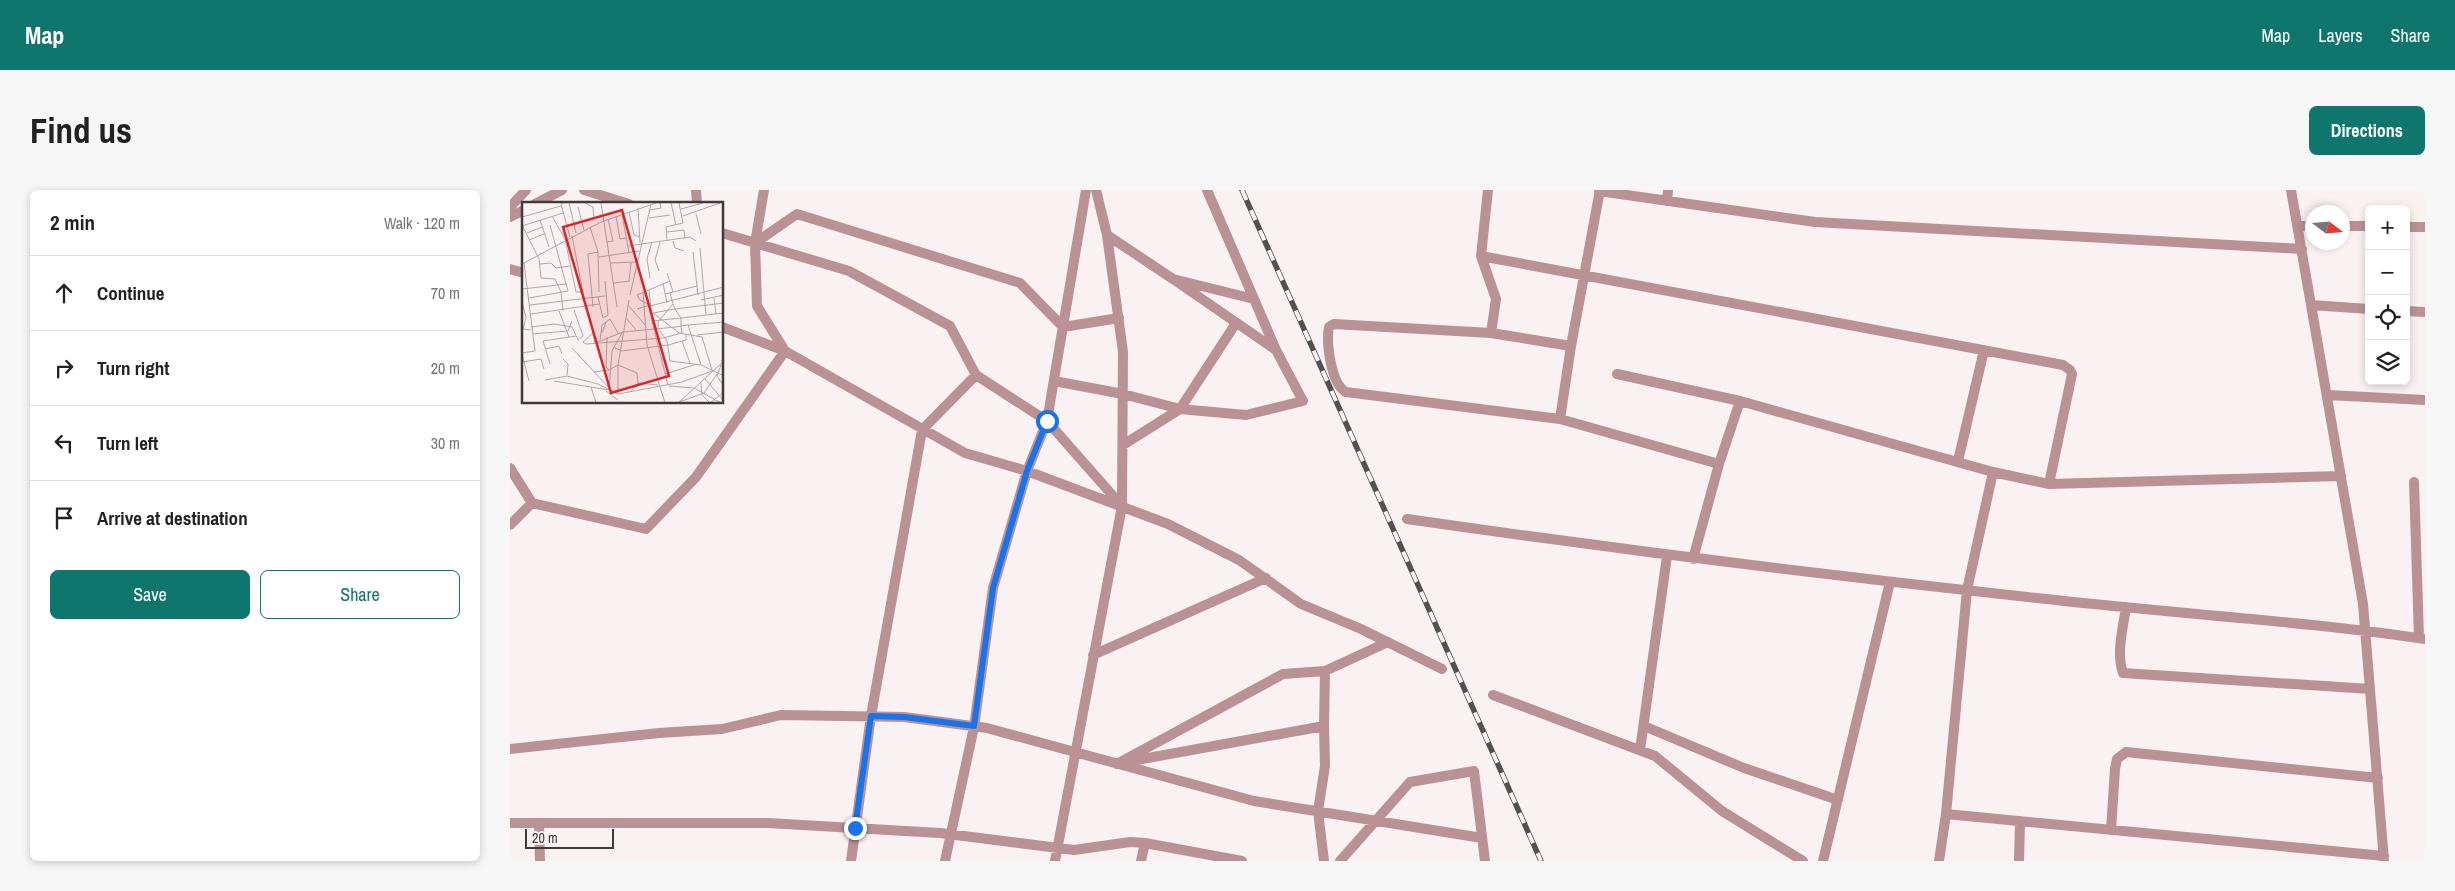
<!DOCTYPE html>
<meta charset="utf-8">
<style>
:root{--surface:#fff;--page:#f6f6f6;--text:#222;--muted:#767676;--line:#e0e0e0;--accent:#0f766e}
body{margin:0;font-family:"Archivo Narrow",sans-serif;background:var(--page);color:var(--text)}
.controls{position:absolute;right:15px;top:15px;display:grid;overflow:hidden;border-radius:8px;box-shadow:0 2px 8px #0003}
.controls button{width:45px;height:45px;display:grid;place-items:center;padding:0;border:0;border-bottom:1px solid var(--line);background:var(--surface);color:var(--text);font:25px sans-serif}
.compass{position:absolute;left:1795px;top:15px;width:45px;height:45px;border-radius:50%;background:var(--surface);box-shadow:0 2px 8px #0003;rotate:106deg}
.scale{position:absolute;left:15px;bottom:12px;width:89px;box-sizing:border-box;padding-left:5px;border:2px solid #3e3b3b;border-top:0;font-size:14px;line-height:18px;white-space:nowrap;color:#3e3b3b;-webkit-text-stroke:4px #faf1f2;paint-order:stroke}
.stop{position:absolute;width:15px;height:15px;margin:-11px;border:4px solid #1a73e8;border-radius:50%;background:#fff}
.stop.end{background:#1a73e8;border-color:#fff;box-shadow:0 1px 5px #0008}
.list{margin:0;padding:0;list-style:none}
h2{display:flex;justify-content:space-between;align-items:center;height:65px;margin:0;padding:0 20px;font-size:21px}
h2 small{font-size:16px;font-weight:400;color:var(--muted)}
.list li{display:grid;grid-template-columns:32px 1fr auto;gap:15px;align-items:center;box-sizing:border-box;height:75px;padding:0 20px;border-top:1px solid var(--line)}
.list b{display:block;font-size:19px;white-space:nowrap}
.list em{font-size:16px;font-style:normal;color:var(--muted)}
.actions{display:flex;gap:10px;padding:15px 20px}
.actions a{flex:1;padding:11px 0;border:1px solid var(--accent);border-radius:8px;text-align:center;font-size:18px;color:var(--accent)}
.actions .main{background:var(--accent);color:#fff}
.icon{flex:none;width:28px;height:28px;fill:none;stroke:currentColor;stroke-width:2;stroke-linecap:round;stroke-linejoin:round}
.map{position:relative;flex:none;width:1915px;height:671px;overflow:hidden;border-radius:8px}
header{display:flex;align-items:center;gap:30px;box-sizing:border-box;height:70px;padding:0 25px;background:var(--accent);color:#fff}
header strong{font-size:24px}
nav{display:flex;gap:28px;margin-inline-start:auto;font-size:18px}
.intro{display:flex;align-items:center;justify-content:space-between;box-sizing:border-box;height:120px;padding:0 30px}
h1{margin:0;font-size:35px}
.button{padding:12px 22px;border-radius:8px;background:var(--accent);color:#fff;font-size:18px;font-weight:700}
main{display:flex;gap:30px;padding:0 30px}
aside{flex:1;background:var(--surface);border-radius:8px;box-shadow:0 2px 8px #0003}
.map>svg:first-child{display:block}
</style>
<header>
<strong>Map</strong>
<nav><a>Map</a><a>Layers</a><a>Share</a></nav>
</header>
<div class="intro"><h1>Find us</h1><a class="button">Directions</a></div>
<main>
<aside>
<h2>2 min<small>Walk · 120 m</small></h2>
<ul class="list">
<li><svg class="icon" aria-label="ahead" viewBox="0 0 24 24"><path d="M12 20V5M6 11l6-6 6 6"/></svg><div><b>Continue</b></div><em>70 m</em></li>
<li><svg class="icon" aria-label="right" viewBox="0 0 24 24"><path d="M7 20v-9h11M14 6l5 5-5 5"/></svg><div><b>Turn right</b></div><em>20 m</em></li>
<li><svg class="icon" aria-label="left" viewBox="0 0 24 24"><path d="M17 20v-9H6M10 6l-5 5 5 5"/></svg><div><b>Turn left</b></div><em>30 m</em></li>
<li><svg class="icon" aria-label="arrive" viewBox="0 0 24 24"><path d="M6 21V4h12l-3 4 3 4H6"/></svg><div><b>Arrive at destination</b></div></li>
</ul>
<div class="actions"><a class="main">Save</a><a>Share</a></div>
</aside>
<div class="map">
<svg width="1915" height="671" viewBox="0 0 1915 671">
<rect width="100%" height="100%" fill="#faf1f2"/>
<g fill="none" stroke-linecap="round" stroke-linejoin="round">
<!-- minor -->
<path stroke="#ba9194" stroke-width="10" d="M74 0 119 14
M186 0 187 14
M697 0 744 109
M978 0 971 66 986 109 981 143
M1781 0 1853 414 1874 671
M1089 1 1305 32 1792 59
M1157 11 1158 0
M25 14 52 0
M0 17 16 0
M0 27 14 20
M1787 36H1802
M1832 36H1859
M1896 37H1915
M212 43 339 81 440 136 466 185 537 231 611 315
M597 45 663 89 744 109 766 160 663 89
M245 53 287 24 510 93 553 137 609 128
M971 66 1553 175 1560 180 1562 184 1539 294
M0 79 14 83
M1801 115 1859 119
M1896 121 1915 122
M212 137 275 161 455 263 517 281 658 334 729 370 791 414 851 439 932 479
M1061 156 981 143 824 134 819 137C816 153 821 194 836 202L1050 229 1209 274
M1107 184 1230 211 1483 282 1539 294 1831 286
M544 191 613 204 670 219 726 133
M1817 205 1915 210
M1050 229 1061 156 1090 0
M613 255 670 219 736 225 793 211 766 160
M1448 271 1474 160
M0 278 22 313 136 339 186 287 275 161 247 116 245 53 254 0
M1904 292 1909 448
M897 329C1113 360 1329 387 1546 410 1669 424 1793 431 1915 449
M0 335 22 313
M1183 369 1209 274 1230 211
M1616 417C1613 438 1606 463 1613 483L1860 499
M583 465 756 388
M983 505 1145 566 1212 621 1293 671
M814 536 815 576 808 621 814 671
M1134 536 1234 578 1328 610
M0 559 149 543 212 539 271 525 394 527 477 538 744 611 972 648
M1130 560 1157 366
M616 572 814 536 815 481
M607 574 773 484 815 481 878 452
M1436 624 1874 666
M0 633H258L430 643 564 660 620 652 635 653 732 671
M29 633 30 671
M1601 640 1605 579 1607 569 1616 562 1868 588
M341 671 361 526 412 240 466 185
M435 671 464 537 483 398 517 281 537 231 576 0
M545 671 612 316 613 162 597 45 586 0
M631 671 635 653
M830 671 900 592 964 581 975 671
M1313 671 1380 392
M1429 671 1436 624 1457 400 1483 282
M1509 671 1510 631"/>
<defs>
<path id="rail" d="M732 0 1031 671"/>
</defs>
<!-- rail casing -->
<use href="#rail" stroke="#535050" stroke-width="5.5"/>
<!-- rail -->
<use href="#rail" stroke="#faf1f2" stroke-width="4" stroke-dasharray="11" stroke-linecap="butt"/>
</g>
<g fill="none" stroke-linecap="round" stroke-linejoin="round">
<!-- route -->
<path stroke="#1a73e8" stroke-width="6" d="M345 638 361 526 394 527 464 536 483 398 517 281 537 231"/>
</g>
<!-- overview -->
<g transform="translate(12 12)">
<rect width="201" height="201" fill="#faf1f2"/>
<path fill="none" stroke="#afa8a9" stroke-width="1" d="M41 1 39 2 48 35M47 1 54 31M63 1 71 5 72 17M79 1 95 105M149 1 154 23M56 5 62 28M116 6 118 41M159 7 181 1M128 8 139 6 138 1M107 10 112 33 118 35M100 12 107 51M174 12 179 32M30 14 43 37 54 90H61M94 14 98 37 105 36M161 14 198 1M0 15 39 4M127 16 148 13M18 18 27 45M0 23 17 57 19 76 33 77 39 90 41 109M0 24 41 11M68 25 76 50 77 90M145 30 162 28 163 37M5 31 20 25M50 34 62 96M7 38 22 32M145 39 144 25 161 21 157 1M151 39 153 46 162 49M85 40 91 39 86 17M106 44 168 35 174 39M178 46 184 113 159 116V124L160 131 141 136 64 142 61 140 71 131 73 141 101 130 154 125 159 124 166 123 202 120M171 50 176 93M77 55 117 49M89 61 115 60M0 62 79 20 134 1M18 62 29 61 34 66 48 64M137 69 133 58 138 40M145 71 151 90M128 76 125 57 130 40M107 79 109 61M92 81 108 79M141 81 145 101M0 87 45 82M127 88 130 119 146 183M121 90 125 143 143 201M148 91 151 102 136 120V126L145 139 148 159 179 163 202 174M143 92 175 84M108 93 129 2M76 95 81 116 86 113 83 79M7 96 46 89 28 23M192 96 194 112M179 98 202 93M0 99 4 116 1 127 9 128M151 102 153 107 202 101M8 103 83 94M106 103 123 123M128 104 202 85M71 105 66 52 76 50M115 107 128 103 118 98 115 93 148 79M37 109 47 135M131 111 157 131 180 135 190 168M9 112 77 102M184 113 202 111M104 116 114 128M130 119 159 116 153 107 131 111M84 120 88 117 96 131M166 123 179 163M9 125 32 122 50 125 56 138 61 134 52 108M10 132 46 129 50 119M175 133 202 130M85 135 84 165 87 168M78 138 80 123 84 120 80 131M160 139 168 161M50 146 87 186M93 146 100 149 146 143 164 138V132M23 147 37 144 40 152M0 151 13 149 2 61M0 152 7 179M41 157 46 162 45 173M0 160 19 157 22 167M28 162 21 139 54 134M199 163 195 174 202 184M72 170 87 168 96 163 115 171 116 181 108 190M143 172 175 162M183 177 202 199M23 178 45 174 76 182 96 192 160 180 190 169M32 179 87 188 90 149 100 131M116 181 136 183M179 181 180 193 188 201M147 184 172 186 199 201M69 185 74 201M84 189 96 198M96 192V163L107 98M157 200 182 191 195 172M156 201 202 159M188 201 202 190"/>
<path fill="#d62828" fill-opacity="0.15" stroke="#d62828" stroke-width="2.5" d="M100 8 147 174 89 191 41 25Z"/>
<rect width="201" height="201" fill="none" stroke="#3e3b3b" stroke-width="2.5"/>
</g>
</svg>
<div class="controls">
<button>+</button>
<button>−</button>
<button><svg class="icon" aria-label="locate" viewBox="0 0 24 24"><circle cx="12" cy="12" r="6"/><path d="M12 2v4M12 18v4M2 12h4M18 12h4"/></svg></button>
<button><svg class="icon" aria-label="layers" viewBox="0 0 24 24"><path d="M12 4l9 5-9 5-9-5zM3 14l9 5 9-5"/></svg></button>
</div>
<svg class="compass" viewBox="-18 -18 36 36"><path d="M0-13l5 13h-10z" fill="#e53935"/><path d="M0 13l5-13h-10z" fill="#767676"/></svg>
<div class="scale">20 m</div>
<div class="stop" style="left:537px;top:231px"></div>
<div class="stop end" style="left:345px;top:638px"></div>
</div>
</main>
